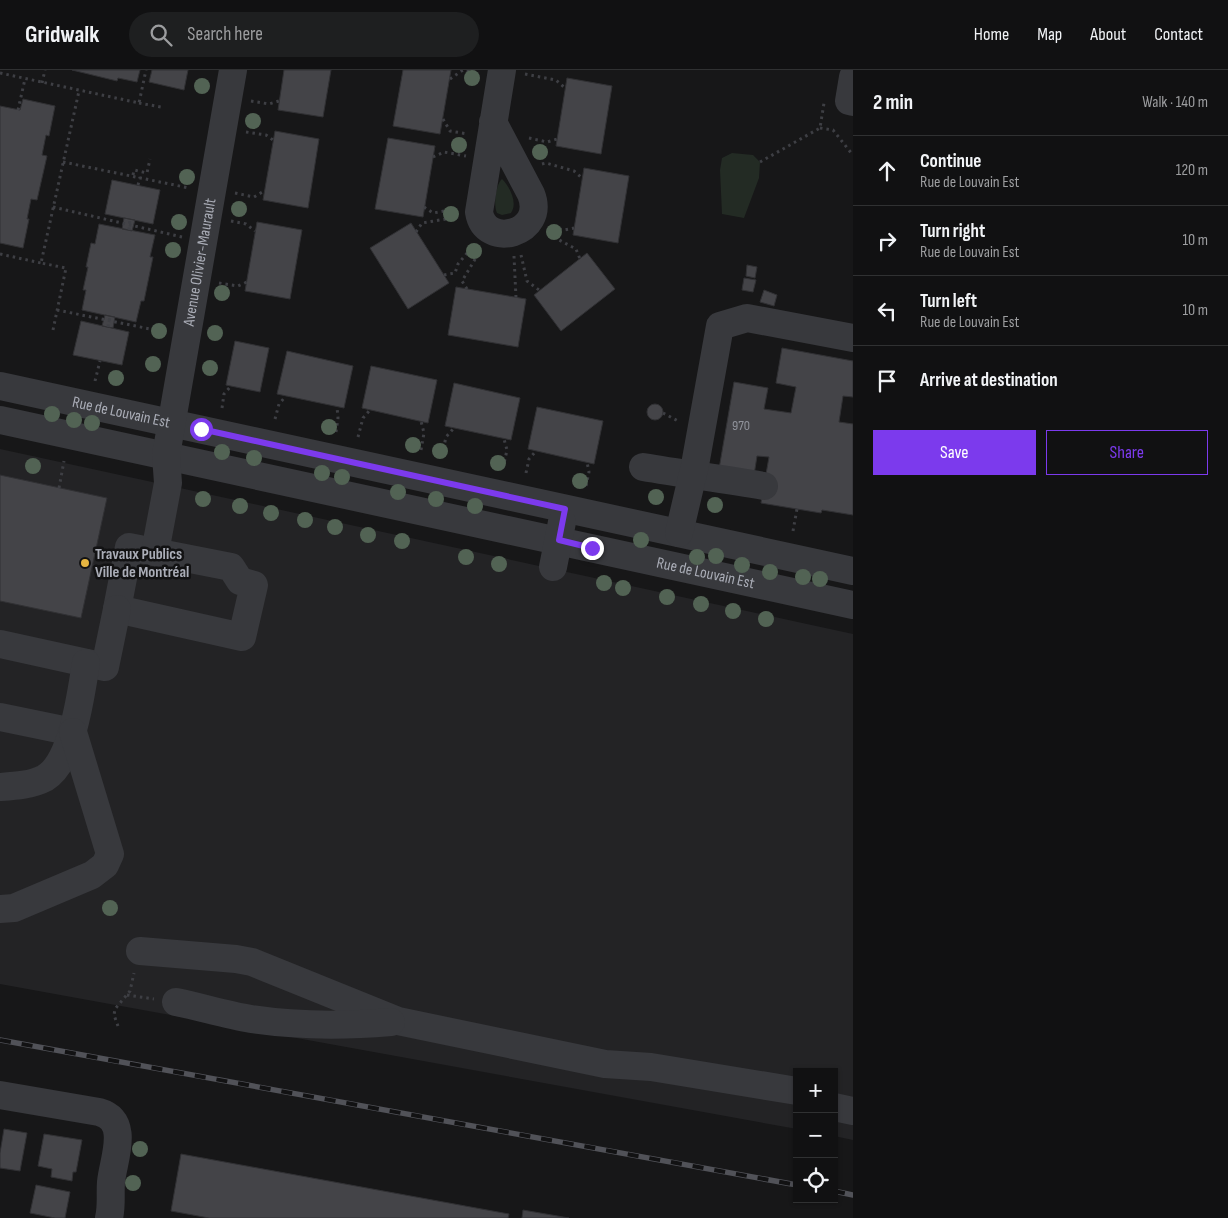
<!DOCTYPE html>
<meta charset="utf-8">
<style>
:root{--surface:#111112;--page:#1e1f20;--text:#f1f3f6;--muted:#9c9d9f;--line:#303132;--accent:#7c3aed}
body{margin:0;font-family:"Sofia Sans Condensed",sans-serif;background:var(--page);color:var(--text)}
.controls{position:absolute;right:15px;bottom:15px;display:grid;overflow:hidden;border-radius:0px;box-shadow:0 1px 4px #0004}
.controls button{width:45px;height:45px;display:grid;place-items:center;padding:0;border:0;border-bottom:1px solid var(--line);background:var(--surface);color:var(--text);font:25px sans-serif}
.stop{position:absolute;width:15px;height:15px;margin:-11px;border:4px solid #7c3aed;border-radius:50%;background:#fff}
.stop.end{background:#7c3aed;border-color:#fff;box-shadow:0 1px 5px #0008}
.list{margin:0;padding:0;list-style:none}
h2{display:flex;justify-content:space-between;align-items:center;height:65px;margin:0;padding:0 20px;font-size:21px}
h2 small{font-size:16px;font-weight:400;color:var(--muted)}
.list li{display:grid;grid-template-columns:32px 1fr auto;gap:15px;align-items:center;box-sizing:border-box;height:70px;padding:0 20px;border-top:1px solid var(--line)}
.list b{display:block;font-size:19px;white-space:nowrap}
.list p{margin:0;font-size:16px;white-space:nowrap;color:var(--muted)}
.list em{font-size:16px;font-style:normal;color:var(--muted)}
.actions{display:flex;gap:10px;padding:15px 20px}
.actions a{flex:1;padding:11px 0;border:1px solid var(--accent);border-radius:0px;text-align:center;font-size:18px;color:var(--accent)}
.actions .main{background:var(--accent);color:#fff}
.icon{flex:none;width:28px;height:28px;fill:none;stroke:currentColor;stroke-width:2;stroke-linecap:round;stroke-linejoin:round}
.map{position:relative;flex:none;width:853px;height:1148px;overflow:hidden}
header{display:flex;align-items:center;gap:30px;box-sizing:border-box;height:70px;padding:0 25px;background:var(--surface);border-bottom:1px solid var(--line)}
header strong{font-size:24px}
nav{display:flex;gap:28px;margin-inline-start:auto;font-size:18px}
.search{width:350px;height:45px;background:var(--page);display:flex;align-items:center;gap:12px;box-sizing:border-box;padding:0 18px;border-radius:28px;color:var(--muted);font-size:19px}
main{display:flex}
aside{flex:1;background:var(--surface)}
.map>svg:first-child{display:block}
</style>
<header>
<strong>Gridwalk</strong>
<div class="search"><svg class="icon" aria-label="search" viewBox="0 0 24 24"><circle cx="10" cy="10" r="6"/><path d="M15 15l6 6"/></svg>Search here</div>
<nav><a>Home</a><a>Map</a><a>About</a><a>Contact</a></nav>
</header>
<main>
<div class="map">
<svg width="853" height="1148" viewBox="0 0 853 1148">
<rect width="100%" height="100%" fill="#171718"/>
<!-- built -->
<path fill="#232325" d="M0 379 853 564V1070L834 1066V1002H797V1059L0 914Z"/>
<!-- green -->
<path fill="#232b24" d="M732 83 753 85 760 92 759 108 744 148 722 144 720 100 722 88Z
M502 109C510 117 518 133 511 143L502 145 497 143C493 135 496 114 502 109Z"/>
<!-- building -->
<path fill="#444448" stroke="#313134" d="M72 0H140L137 12 118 8 117 11Z
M152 0H188L184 20 149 12Z
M284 0H331L323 47 278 40Z
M403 0H451L440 64 393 56Z
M567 8 612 16 601 84 556 76Z
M23 29 55 36 49 66 46 65 42 85 47 86 37 130 31 129 27 149H29L23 178 0 173V36L20 40Z
M275 61 319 69 308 138 263 130Z
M388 68 435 76 423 147 375 139Z
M584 98 629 106 618 173 573 165Z
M112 110 160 120 153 154 105 144Z
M124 148 135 150 132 161 122 159Z
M257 152 302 160 290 229 245 221Z
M411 153 449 213 408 239 370 178Z
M99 154 155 165 150 187H153L144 231H141L136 252 82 240 86 220H83L88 197H86L91 173 95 174Z
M587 183 615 219 561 261 534 225Z
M747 195 757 197 755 208 746 206Z
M744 208 756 210 753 222 742 220Z
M456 217 526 229 518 277 448 265Z
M764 220 777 225 774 236 760 232Z
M105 245 115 247 113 258 102 256Z
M81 251 129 262 122 295 73 285Z
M235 271 269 278 260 322 226 315Z
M782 278 853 291V327L843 326 839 352 853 354V445L822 440 821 443 761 433 769 387 757 386 754 405 719 399 734 312 768 318 764 339 791 343 796 317 776 313Z
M287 281 353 296 344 338 277 324Z
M371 296 437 310 428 353 362 338Z
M454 313 520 328 511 370 445 356Z
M647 342a8 8 0 1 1 16 0a8 8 0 1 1-16 0Z
M537 337 603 351 594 394 528 379Z
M0 405 107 428 81 548 0 531Z
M4 1059 27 1063 20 1101 0 1098V1083Z
M44 1064 82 1070 76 1102H73L72 1111 51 1107 52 1099 38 1096Z
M181 1084 509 1144 508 1148H209L171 1141Z
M36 1115 70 1122 65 1148H55L30 1143Z
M523 1140 569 1148H522Z"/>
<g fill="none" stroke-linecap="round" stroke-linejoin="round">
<!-- path -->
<path stroke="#3e3f44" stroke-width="3" stroke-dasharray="2.5 4" stroke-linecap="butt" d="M0 3 139 33 146 0
M525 4 556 10 566 19
M450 9 463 0 478 3
M42 13 45 0
M251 31 269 34 279 31
M139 33 161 37
M18 40 25 9
M443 49 450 61 468 64
M820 58 833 60 852 84
M246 62 266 65 273 70
M529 68 547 72 557 69
M433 87 444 82 466 86
M63 92 189 118
M760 92 820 58 824 33
M542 94 546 93 574 101 582 108
M133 105 134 100 147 103 150 89
M138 115 140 107
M235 123 254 127 264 121
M53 137 182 167
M424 137 433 143 456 139
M231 151 246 154 255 161
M553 157 564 160 574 158
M129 160 130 149
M416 162 422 153 458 147
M548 164 576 179 580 189
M0 184 41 193
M521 185 527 211 539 220
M514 186 516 228
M444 205 455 203 458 194 473 176
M219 213 238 216 247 212
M467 219 462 211 480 181
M57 240 165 262
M108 257 110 246
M53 260 66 198 41 193 79 21
M95 311 100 291
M222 338 224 324 231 316
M663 343 680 352
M275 349 279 334 286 326
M336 362 338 348 337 337
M358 367 363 348 370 340
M421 380 424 363 421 351
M442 385 446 367 454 358
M503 398 507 380 504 369
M526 403 529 389 536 381
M586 416 589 402 587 392
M59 418 64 391
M793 461 797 439
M93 496 102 498
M127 925 154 929
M118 956 114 945 115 939 130 921 134 903"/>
<!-- minor -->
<g stroke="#38393d" stroke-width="28">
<path d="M853 7 849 31 853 32"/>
<path d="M493 52 531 124C547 164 485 180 479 142L502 0"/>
<path id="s1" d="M0 316 853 501"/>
<path id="s2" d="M0 350 853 535"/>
<path d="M643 397C684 404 724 409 764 416"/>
<path d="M679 463 695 395 720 256 747 248 853 268"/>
<path d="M129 477 231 497 240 511 254 515 242 567 117 539Z"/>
<path id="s3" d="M155 482 168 413 166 385 233 0"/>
<path d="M553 497 562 452"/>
<path d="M0 574 105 597 117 539"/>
<path d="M0 647 73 662"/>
<path d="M0 717C15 716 32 715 45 708 73 691 81 623 86 593"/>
<path d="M0 839 14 838 92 805 105 795 110 784 73 662"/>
<path d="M140 881 236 889 252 892 398 951 605 994 651 997 797 1021"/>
<path d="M176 932C201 937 226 945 251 949 297 956 345 956 391 952"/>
<path d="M0 1025 99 1042C131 1051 113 1090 111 1112 110 1125 112 1135 109 1148"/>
<path d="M834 1037 853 1041"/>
</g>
<defs>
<path id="rail" d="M0 970 797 1115
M834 1121 853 1125"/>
</defs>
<!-- rail casing -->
<use href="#rail" stroke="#515258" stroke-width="5.5"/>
<!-- rail -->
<use href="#rail" stroke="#121213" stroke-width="4" stroke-dasharray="11" stroke-linecap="butt"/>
</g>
<!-- trees -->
<g fill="#526354">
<circle cx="472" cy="8" r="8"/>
<circle cx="202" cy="16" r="8"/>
<circle cx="253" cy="51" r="8"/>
<circle cx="459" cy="75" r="8"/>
<circle cx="540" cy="82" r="8"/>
<circle cx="187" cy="107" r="8"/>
<circle cx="239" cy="139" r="8"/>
<circle cx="451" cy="144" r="8"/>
<circle cx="179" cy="152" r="8"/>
<circle cx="554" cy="162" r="8"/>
<circle cx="173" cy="180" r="8"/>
<circle cx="474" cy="181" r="8"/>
<circle cx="222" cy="223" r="8"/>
<circle cx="159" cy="261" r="8"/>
<circle cx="215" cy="263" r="8"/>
<circle cx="153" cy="294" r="8"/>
<circle cx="210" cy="298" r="8"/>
<circle cx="116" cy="308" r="8"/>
<circle cx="52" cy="344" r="8"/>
<circle cx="74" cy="350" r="8"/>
<circle cx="92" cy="353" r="8"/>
<circle cx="329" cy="357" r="8"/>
<circle cx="413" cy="375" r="8"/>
<circle cx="440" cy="381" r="8"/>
<circle cx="222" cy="382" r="8"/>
<circle cx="254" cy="388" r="8"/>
<circle cx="498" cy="393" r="8"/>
<circle cx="33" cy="396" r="8"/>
<circle cx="322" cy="403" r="8"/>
<circle cx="342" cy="407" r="8"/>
<circle cx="580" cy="411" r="8"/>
<circle cx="398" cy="422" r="8"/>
<circle cx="656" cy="427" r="8"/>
<circle cx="203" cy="429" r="8"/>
<circle cx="436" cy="429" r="8"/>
<circle cx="715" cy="435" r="8"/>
<circle cx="240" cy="436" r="8"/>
<circle cx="475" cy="436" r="8"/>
<circle cx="271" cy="443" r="8"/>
<circle cx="305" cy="450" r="8"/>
<circle cx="335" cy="457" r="8"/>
<circle cx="368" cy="465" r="8"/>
<circle cx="641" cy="470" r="8"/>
<circle cx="402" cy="471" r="8"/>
<circle cx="716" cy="486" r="8"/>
<circle cx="466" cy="487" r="8"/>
<circle cx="697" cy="487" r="8"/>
<circle cx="499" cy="494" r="8"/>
<circle cx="742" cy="495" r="8"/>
<circle cx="770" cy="502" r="8"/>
<circle cx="803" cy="507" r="8"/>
<circle cx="820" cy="509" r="8"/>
<circle cx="604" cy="513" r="8"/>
<circle cx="623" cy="518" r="8"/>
<circle cx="667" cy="527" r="8"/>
<circle cx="701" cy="534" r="8"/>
<circle cx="733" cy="541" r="8"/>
<circle cx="766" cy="549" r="8"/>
<circle cx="110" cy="838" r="8"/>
<circle cx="140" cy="1079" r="8"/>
<circle cx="133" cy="1113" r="8"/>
</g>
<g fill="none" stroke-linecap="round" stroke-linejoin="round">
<!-- route -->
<path stroke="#7c3aed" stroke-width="6" d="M201 359 565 439 559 470 592 478"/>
</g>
<!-- markers -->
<circle fill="#e6b541" stroke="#121213" stroke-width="2" cx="85" cy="493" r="5"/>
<g text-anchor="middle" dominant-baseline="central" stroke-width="5" stroke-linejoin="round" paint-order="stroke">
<!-- number labels -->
<g font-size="14" fill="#90939b">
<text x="741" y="355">970</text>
</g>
<!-- street labels -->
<g font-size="16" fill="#aaadb7" stroke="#121213">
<text stroke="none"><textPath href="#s3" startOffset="294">Avenue Olivier-Maurault</textPath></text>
<text stroke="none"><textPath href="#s1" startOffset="124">Rue de Louvain Est</textPath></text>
<text stroke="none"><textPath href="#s2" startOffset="722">Rue de Louvain Est</textPath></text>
</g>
<!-- poi labels -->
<g font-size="16" font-weight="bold" fill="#aaadb7" stroke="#121213" text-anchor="start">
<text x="95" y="484">Travaux Publics<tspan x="95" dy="18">Ville de Montréal</tspan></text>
</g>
</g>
</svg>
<div class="controls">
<button>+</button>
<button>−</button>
<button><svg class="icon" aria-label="locate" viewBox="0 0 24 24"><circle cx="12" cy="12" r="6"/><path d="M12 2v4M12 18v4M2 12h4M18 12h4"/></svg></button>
</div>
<div class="stop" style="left:201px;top:359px"></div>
<div class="stop end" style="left:592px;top:478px"></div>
</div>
<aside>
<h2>2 min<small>Walk · 140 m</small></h2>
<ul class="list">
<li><svg class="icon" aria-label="ahead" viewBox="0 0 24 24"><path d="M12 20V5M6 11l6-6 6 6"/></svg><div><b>Continue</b><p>Rue de Louvain Est</p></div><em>120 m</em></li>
<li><svg class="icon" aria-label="right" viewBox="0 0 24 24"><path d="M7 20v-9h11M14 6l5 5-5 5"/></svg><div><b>Turn right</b><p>Rue de Louvain Est</p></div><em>10 m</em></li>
<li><svg class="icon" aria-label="left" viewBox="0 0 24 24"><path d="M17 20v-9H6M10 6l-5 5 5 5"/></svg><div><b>Turn left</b><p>Rue de Louvain Est</p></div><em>10 m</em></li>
<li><svg class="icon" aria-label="arrive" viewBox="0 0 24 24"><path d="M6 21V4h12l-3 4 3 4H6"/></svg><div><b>Arrive at destination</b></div></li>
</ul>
<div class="actions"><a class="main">Save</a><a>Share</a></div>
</aside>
</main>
